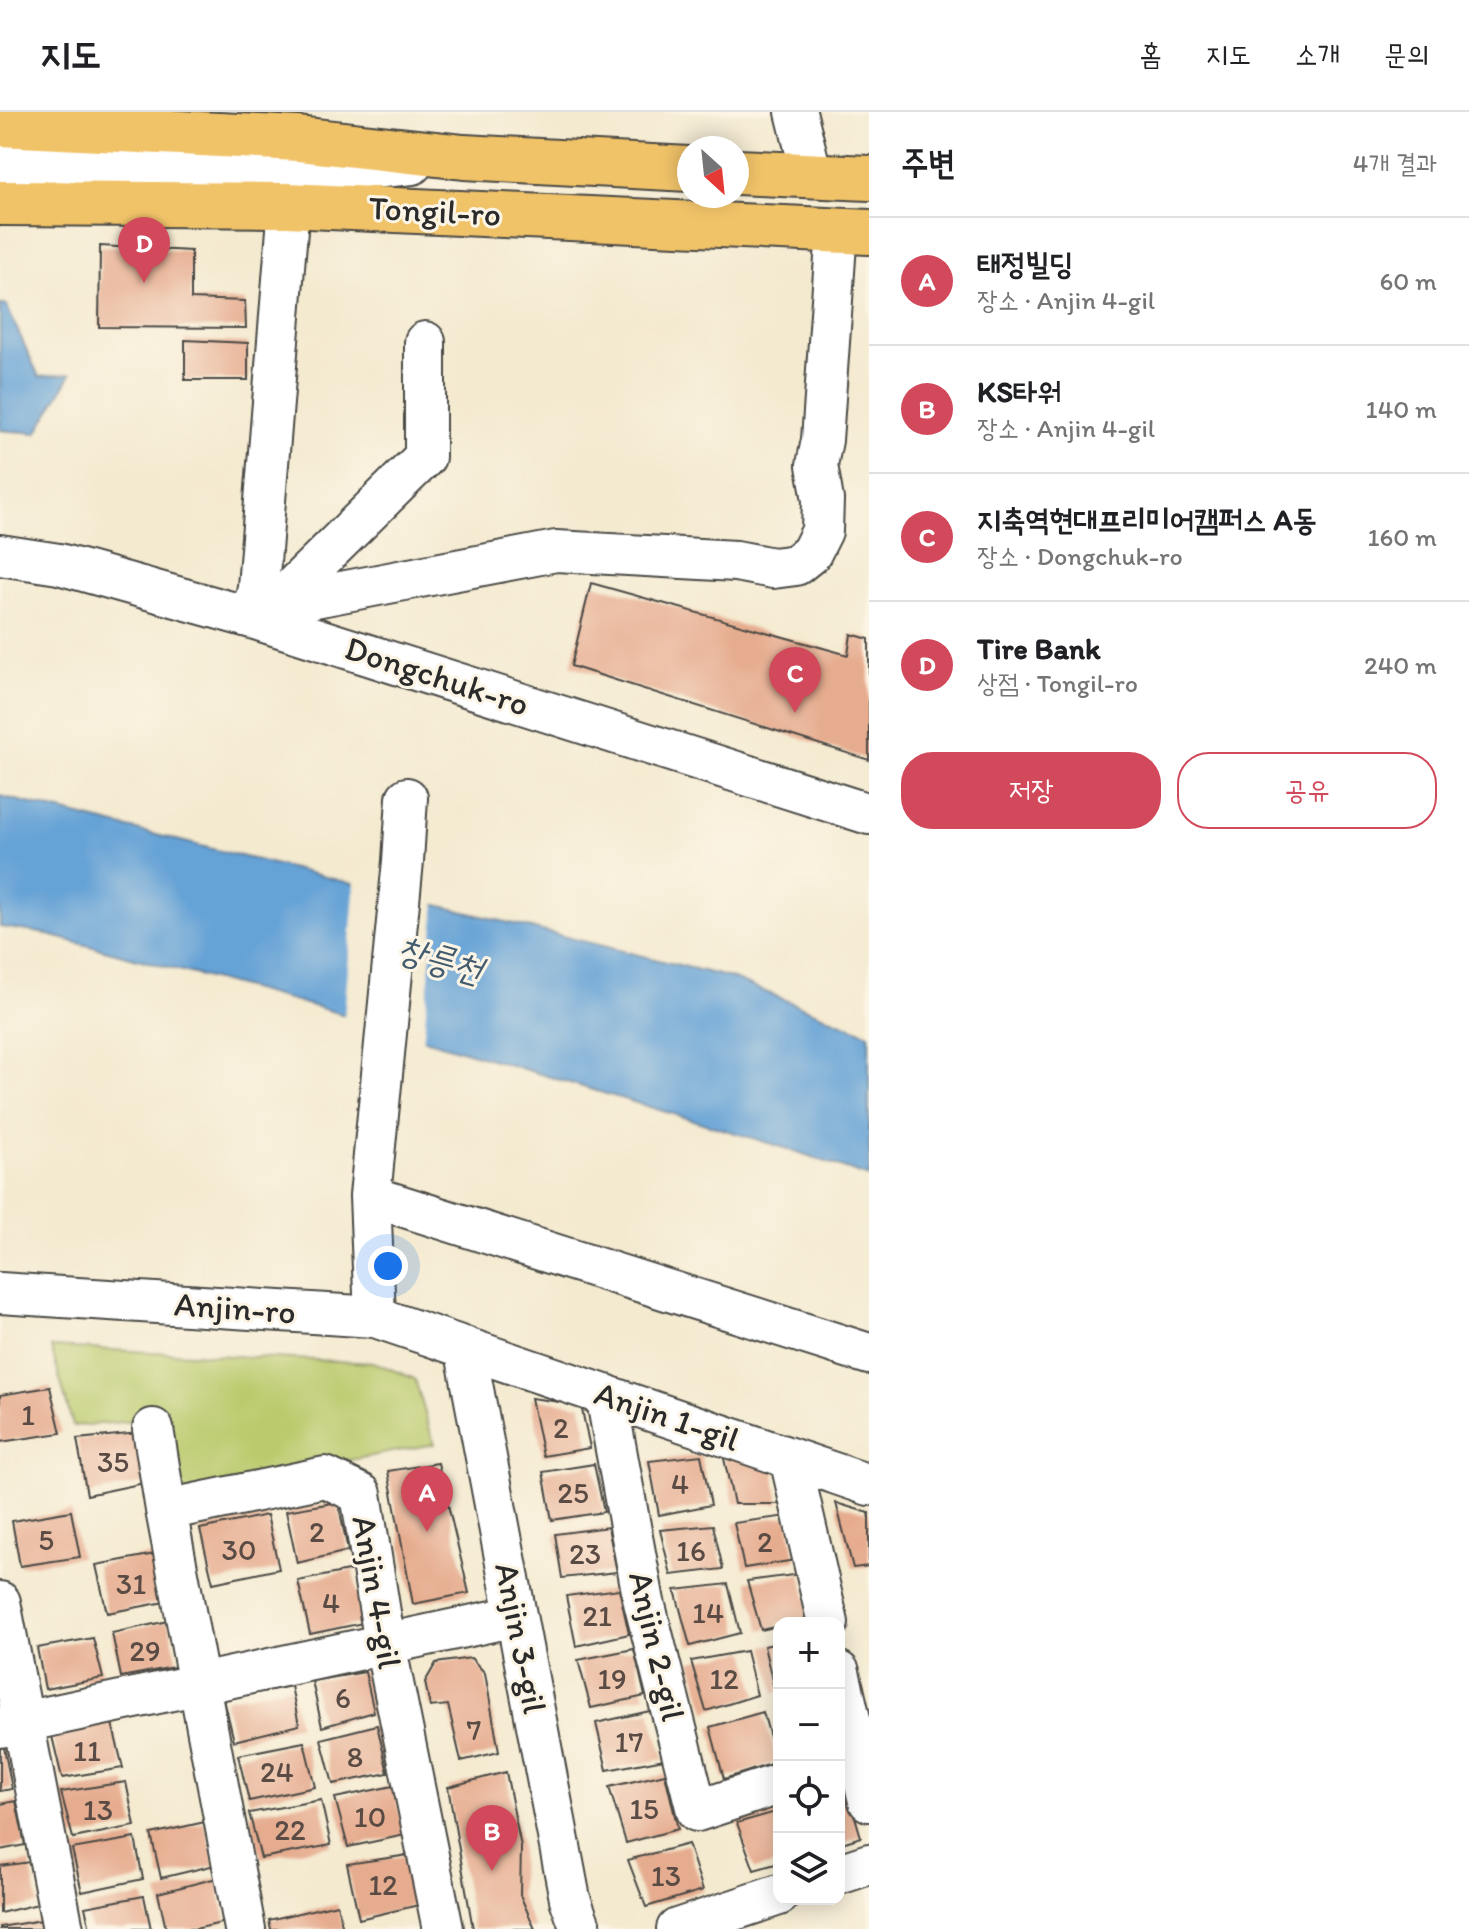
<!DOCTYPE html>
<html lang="ko">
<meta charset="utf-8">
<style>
:root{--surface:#fff;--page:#f2f2f2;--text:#202124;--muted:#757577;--line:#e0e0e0;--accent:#d1495b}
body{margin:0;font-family:Itim,"Poor Story",sans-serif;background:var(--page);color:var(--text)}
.controls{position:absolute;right:24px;bottom:24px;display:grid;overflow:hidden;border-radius:16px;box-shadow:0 4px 20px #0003}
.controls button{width:72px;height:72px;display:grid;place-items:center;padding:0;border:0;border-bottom:2px solid var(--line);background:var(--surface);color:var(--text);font:40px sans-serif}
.compass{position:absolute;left:677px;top:24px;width:72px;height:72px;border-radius:50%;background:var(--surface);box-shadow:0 4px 20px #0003;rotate:153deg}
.you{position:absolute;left:388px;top:1154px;width:28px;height:28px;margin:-20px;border:6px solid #fff;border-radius:50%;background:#1a73e8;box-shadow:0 0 0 12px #1a73e833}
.badge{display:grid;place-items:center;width:52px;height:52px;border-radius:50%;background:var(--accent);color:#fff;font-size:26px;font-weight:700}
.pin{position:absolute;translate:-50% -66px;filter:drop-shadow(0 2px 4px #0008)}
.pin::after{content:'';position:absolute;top:42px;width:28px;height:24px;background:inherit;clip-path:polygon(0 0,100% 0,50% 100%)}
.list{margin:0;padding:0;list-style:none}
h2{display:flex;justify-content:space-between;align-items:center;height:104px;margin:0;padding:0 32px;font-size:34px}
h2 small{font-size:26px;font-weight:400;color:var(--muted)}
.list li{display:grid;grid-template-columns:52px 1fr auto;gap:24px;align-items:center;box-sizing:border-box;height:128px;padding:0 32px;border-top:2px solid var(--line)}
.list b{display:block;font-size:30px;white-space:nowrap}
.list p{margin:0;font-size:26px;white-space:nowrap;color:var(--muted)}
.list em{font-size:26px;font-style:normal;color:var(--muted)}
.actions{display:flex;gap:16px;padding:24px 32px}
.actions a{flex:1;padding:18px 0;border:2px solid var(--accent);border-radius:32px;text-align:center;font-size:28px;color:var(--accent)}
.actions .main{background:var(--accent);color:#fff}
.icon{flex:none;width:44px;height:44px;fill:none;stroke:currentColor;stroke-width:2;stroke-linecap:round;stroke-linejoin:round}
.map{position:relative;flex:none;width:869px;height:1817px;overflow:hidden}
header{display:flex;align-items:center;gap:48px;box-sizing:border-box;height:112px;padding:0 40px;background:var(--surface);border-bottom:2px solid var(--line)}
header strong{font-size:38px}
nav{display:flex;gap:44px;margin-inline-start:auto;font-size:28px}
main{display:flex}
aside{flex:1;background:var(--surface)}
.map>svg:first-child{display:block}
</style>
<header>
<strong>지도</strong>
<nav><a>홈</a><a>지도</a><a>소개</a><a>문의</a></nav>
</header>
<main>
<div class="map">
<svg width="869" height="1817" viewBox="0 0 869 1817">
<rect width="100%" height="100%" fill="#fcf5e5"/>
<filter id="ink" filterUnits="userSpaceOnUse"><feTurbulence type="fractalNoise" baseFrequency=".0125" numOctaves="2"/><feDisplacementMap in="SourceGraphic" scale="16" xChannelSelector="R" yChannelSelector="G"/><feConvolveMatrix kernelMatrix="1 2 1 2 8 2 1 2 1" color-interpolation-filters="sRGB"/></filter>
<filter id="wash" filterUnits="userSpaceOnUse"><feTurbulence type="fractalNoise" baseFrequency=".006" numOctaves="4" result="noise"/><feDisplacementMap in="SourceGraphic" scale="32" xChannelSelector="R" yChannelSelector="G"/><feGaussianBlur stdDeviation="1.8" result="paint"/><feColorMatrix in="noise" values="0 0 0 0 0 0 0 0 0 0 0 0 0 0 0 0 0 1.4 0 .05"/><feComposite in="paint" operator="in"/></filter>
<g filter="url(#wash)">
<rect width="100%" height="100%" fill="#f4ead0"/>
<!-- green -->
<path fill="#bbca6d" stroke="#737a4c" stroke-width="2" d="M51 1235 376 1251 415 1267 434 1332 179 1381 164 1307 73 1314Z"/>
<!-- water -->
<path fill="#65a2d6" stroke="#486680" stroke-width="2" d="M0 193H6L39 265 71 262 37 321 0 318Z
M0 684 731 866 869 922V1065L795 1039 335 900 41 821 0 815Z"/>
<!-- pier -->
<path fill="#f4ead0" d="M355 768 436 788 423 931 344 907Z"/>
<g id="blocks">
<!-- building -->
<path fill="#e6ac8f" d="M100 134 191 139V187L245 189 246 216 99 215Z
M185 228 248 231V268H185Z
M591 471 848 543 851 522 869 527V648L571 554Z
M50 1275 61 1321 0 1330V1283Z
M531 1286 581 1293 590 1336 543 1344Z
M139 1321 149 1370 87 1383 77 1327Z
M723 1342 774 1357 779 1392H734Z
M701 1343 711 1393 659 1403 649 1349Z
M438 1351 469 1481 413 1492 388 1359Z
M594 1352 604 1400 552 1408 543 1360Z
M338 1390 348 1439 297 1451 286 1399Z
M836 1391 869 1401V1454L853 1456Z
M71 1399 80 1445 20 1454 12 1409Z
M267 1403 279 1457 213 1471 200 1417Z
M787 1404 796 1448 744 1456 734 1411Z
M713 1413 723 1457 671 1463 660 1418Z
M608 1415 617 1460 562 1466 555 1422Z
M155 1442 165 1490 107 1501 96 1453Z
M353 1458 363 1511 310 1522 298 1469Z
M801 1462 811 1508 779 1511V1514L761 1518 747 1469Z
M728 1472 740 1521 690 1534 675 1478Z
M619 1477 629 1522 576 1534 566 1484Z
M168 1509 179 1554 121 1565 112 1521Z
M93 1526 103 1566 45 1577 37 1536Z
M779 1531V1580L775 1581 764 1534Z
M634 1537 645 1584 591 1596 578 1548Z
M746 1539 757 1583 706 1599 691 1549Z
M471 1546 485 1561 499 1640 461 1649 448 1593 430 1595 425 1570 436 1551Z
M365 1560 374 1600 322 1615 312 1569Z
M291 1574 299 1613 234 1629 224 1587Z
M650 1599 664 1647 607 1658 596 1611Z
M763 1600 777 1650 724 1667 710 1615Z
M111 1607 123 1656 62 1666 51 1620Z
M377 1613 388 1661 333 1672 321 1627Z
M304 1630 315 1675 249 1689 238 1643Z
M4 1635 12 1677 0 1679V1636Z
M506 1660 521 1735 520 1783 535 1817H473L448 1675Z
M665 1662 678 1717 626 1731 609 1675Z
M126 1670 135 1714 73 1726 61 1680Z
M393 1674 405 1723 348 1735 335 1686Z
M847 1678 861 1725 839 1732V1680Z
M321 1688 331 1733 261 1746 249 1701Z
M16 1689 25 1733 0 1738V1692Z
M779 1699V1751L754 1758 737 1711Z
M205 1710 215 1753 161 1766 151 1722Z
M135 1726 143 1767 82 1780 72 1737Z
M688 1732 703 1778 646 1795 628 1748Z
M409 1743 419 1793 359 1807 347 1752Z
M30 1750 38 1792 0 1801V1754Z
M217 1766 226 1810 195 1817H166L158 1781Z
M144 1784 151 1817H90L85 1795Z
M337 1792 343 1817H271L269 1808Z
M42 1808 44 1817H0V1815Z"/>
</g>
</g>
<g filter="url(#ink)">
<use href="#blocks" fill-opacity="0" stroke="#494844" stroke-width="2"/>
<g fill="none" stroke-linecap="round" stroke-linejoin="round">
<defs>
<path id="minor" d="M796 0 812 64
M0 51 219 58 382 55 412 52
M0 443 59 452 252 506 869 702
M294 489 296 472 425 345V230
M252 506 294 489 556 439 736 449 773 456 796 453 811 441 822 419 823 388 817 353 822 328 837 118
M252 506 258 475 287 118V93
M370 1084 869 1242
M0 1181 375 1205 869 1373
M375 1205 370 1084 403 749 407 686
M465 1235 570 1787 581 1817
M606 1283 644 1490 697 1699 779 1672
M153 1317 166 1398
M790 1346 828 1511
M0 1490 63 1817
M839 1560 869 1689
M0 1615 516 1504
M839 1762 869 1752
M245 1817 166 1398 325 1365 361 1382 385 1532 443 1817
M677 1817 779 1783"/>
<path id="major" d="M0 12 298 27 464 45 689 57
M737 60 869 66
M0 91 287 93 869 120"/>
</defs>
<!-- minor casing -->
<use href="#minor" stroke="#494844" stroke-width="44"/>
<!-- major casing -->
<use href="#major" stroke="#494844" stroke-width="48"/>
<!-- minor -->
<use href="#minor" stroke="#fff" stroke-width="40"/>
<!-- major -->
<use href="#major" stroke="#f1c369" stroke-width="44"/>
</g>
</g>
<g text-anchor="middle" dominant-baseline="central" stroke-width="6" stroke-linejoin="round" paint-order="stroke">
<!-- number labels -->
<g font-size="30" fill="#5a4b44">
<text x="28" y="1302">1</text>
<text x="561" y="1315">2</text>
<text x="113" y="1349">35</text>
<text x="680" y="1371">4</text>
<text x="573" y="1380">25</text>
<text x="317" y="1419">2</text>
<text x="46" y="1427">5</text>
<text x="765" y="1429">2</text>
<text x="239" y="1437">30</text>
<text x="691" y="1438">16</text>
<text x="585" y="1441">23</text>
<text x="131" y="1471">31</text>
<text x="331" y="1490">4</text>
<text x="708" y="1500">14</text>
<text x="597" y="1503">21</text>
<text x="145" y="1538">29</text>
<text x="612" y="1566">19</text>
<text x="724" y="1566">12</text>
<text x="343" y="1585">6</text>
<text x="474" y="1617">7</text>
<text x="629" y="1629">17</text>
<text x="87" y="1638">11</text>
<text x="355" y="1644">8</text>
<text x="277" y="1659">24</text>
<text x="644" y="1696">15</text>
<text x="98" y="1697">13</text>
<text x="370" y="1704">10</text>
<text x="290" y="1717">22</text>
<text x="666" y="1763">13</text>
<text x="383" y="1772">12</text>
</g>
<!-- street labels -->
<g font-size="34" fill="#2b2b2b" stroke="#fcf5e5">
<text transform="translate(435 99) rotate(3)">Tongil-ro</text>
<text transform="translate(437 564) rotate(18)">Dongchuk-ro</text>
<text transform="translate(235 1196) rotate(4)">Anjin-ro</text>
<text transform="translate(667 1304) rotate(19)">Anjin 1-gil</text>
<text transform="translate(377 1480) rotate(80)">Anjin 4-gil</text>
<text transform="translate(521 1526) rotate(79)">Anjin 3-gil</text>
<text transform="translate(657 1534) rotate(77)">Anjin 2-gil</text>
</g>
<!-- water labels -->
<g font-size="36" font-style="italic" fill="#425b6f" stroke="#fcf5e5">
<text transform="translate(440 847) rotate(16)">창릉천</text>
</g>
</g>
</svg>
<div class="controls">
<button>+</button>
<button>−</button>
<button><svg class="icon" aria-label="locate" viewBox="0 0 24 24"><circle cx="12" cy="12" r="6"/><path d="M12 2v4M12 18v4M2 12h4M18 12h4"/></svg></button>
<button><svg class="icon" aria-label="layers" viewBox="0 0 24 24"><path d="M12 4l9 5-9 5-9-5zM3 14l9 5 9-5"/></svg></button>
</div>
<svg class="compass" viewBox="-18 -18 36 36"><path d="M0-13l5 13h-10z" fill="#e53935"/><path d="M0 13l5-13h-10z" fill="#757577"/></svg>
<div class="you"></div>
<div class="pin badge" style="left:427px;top:1420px">A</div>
<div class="pin badge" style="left:492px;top:1759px">B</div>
<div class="pin badge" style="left:795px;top:601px">C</div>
<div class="pin badge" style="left:144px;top:171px">D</div>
</div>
<aside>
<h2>주변<small>4개 결과</small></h2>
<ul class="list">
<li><span class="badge">A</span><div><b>태정빌딩</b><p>장소 · Anjin 4-gil</p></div><em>60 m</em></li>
<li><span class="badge">B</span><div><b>KS타워</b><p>장소 · Anjin 4-gil</p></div><em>140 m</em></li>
<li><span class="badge">C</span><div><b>지축역현대프리미어캠퍼스 A동</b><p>장소 · Dongchuk-ro</p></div><em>160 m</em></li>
<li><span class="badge">D</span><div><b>Tire Bank</b><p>상점 · Tongil-ro</p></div><em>240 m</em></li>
</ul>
<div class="actions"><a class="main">저장</a><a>공유</a></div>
</aside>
</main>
